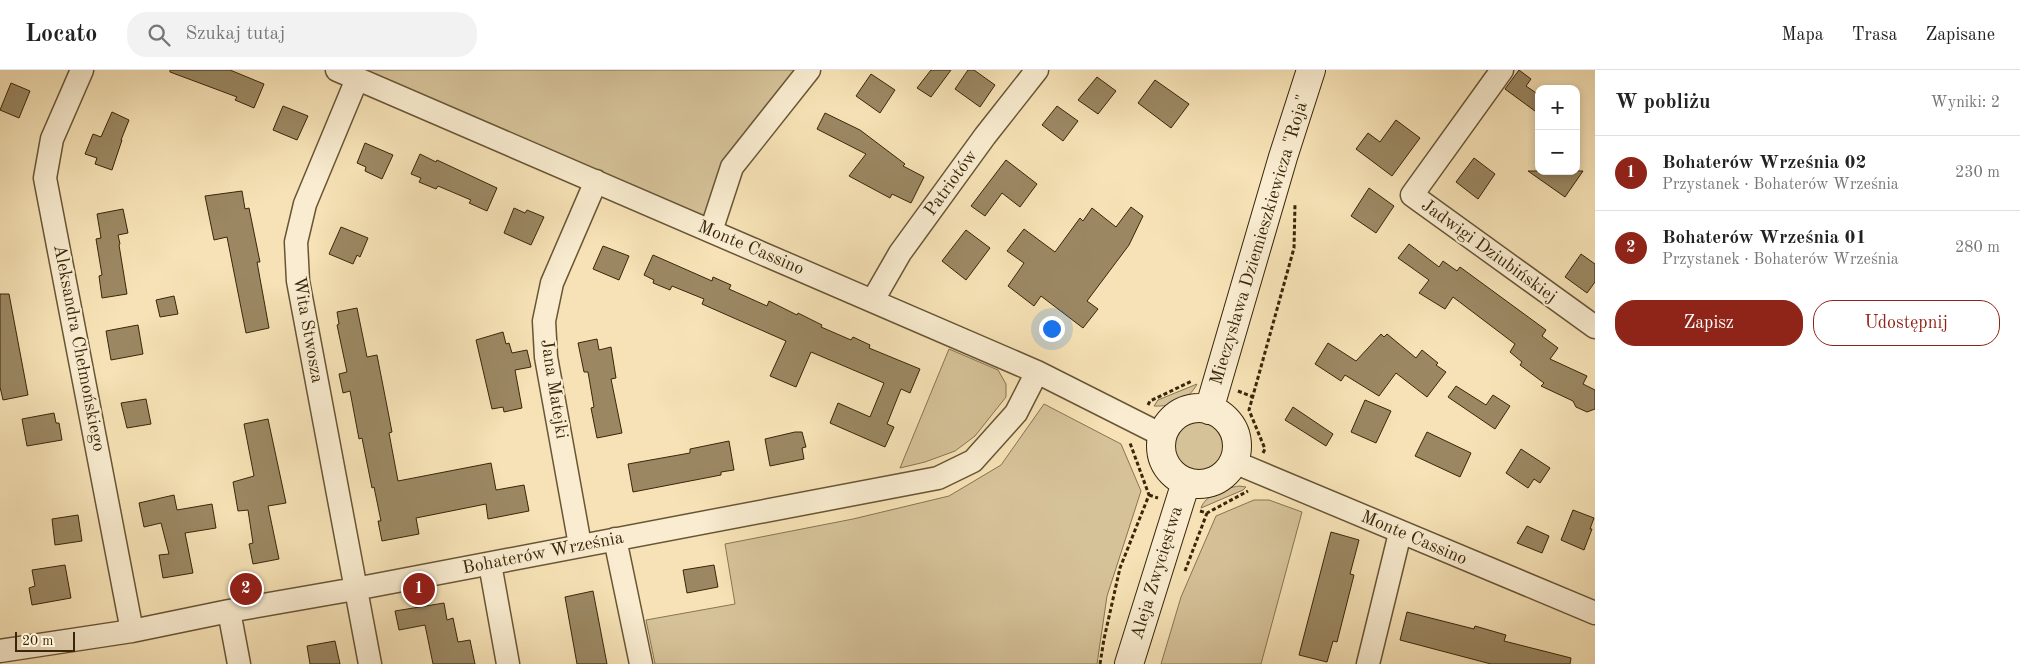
<!DOCTYPE html>
<html lang="pl">
<meta charset="utf-8">
<style>
:root{--surface:#fff;--page:#f2f2f2;--text:#222;--muted:#767676;--line:#e0e0e0;--accent:#8f2418}
body{margin:0;font-family:"Old Standard TT",serif;background:var(--page);color:var(--text)}
.controls{position:absolute;right:15px;top:15px;display:grid;overflow:hidden;border-radius:10px;box-shadow:0 2px 8px #0003}
.controls button{width:45px;height:45px;display:grid;place-items:center;padding:0;border:0;border-bottom:1px solid var(--line);background:var(--surface);color:var(--text);font:25px sans-serif}
.scale{position:absolute;left:15px;bottom:12px;width:60px;box-sizing:border-box;padding-left:5px;border:2px solid #392609;border-top:0;font-size:14px;line-height:18px;white-space:nowrap;color:#392609;-webkit-text-stroke:4px #f9ecd0;paint-order:stroke}
.you{position:absolute;left:1051px;top:258px;width:18px;height:18px;margin:-12px;border:4px solid #fff;border-radius:50%;background:#1a73e8;box-shadow:0 0 0 8px #1a73e833}
.badge{display:grid;place-items:center;width:32px;height:32px;border-radius:50%;background:var(--accent);color:#fff;font-size:16px;font-weight:700}
.pin{position:absolute;translate:-50% -50%;border:2px solid #fff;box-shadow:0 1px 5px #0006}
.list{margin:0;padding:0;list-style:none}
h2{display:flex;justify-content:space-between;align-items:center;height:65px;margin:0;padding:0 20px;font-size:21px}
h2 small{font-size:16px;font-weight:400;color:var(--muted)}
.list li{display:grid;grid-template-columns:32px 1fr auto;gap:15px;align-items:center;box-sizing:border-box;height:75px;padding:0 20px;border-top:1px solid var(--line)}
.list b{display:block;font-size:19px;white-space:nowrap}
.list p{margin:0;font-size:16px;white-space:nowrap;color:var(--muted)}
.list em{font-size:16px;font-style:normal;color:var(--muted)}
.actions{display:flex;gap:10px;padding:15px 20px}
.actions a{flex:1;padding:11px 0;border:1px solid var(--accent);border-radius:20px;text-align:center;font-size:18px;color:var(--accent)}
.actions .main{background:var(--accent);color:#fff}
.icon{flex:none;width:28px;height:28px;fill:none;stroke:currentColor;stroke-width:2;stroke-linecap:round;stroke-linejoin:round}
.map{position:relative;flex:none;width:1595px;height:594px;overflow:hidden}
header{display:flex;align-items:center;gap:30px;box-sizing:border-box;height:70px;padding:0 25px;background:var(--surface);border-bottom:1px solid var(--line)}
header strong{font-size:24px}
nav{display:flex;gap:28px;margin-inline-start:auto;font-size:18px}
.search{width:350px;height:45px;background:var(--page);display:flex;align-items:center;gap:12px;box-sizing:border-box;padding:0 18px;border-radius:20px;color:var(--muted);font-size:19px}
main{display:flex}
aside{flex:1;background:var(--surface)}
.map>svg:first-child{display:block}
</style>
<header>
<strong>Locato</strong>
<div class="search"><svg class="icon" aria-label="search" viewBox="0 0 24 24"><circle cx="10" cy="10" r="6"/><path d="M15 15l6 6"/></svg>Szukaj tutaj</div>
<nav><a>Mapa</a><a>Trasa</a><a>Zapisane</a></nav>
</header>
<main>
<div class="map">
<svg width="1595" height="594" viewBox="0 0 1595 594">
<rect width="100%" height="100%" fill="#f6e2b6"/>
<filter id="stains"><feTurbulence type="fractalNoise" baseFrequency=".004" numOctaves="4"/><feColorMatrix values="0 0 0 0 .2 0 0 0 0 .09 0 0 0 0 .02 0 0 0 .5 -.17"/></filter>
<radialGradient id="worn" r=".72"><stop offset=".6" stop-color="#630" stop-opacity="0"/><stop offset="1" stop-color="#630" stop-opacity=".3"/></radialGradient>
<!-- green -->
<path fill="#d6c299" stroke="#887451" d="M337 0H809L732 97 711 161Z
M949 279 998 300 1006 314V327L975 366 955 381 925 392 900 398Z
M1197 314C1189 330 1171 337 1154 336L1158 330Z
M1044 334 1121 374 1141 421 1107 526 1097 594H655L646 550 735 534 725 474 853 449 949 426 1001 395Z
M1174 377a25 25 0 1 1 50 0a25 25 0 1 1-50 0Z
M1239 416 1246 417 1243 420 1201 438C1205 425 1226 418 1239 416Z
M1254 430H1269L1302 442 1261 594H1161L1181 527 1216 446Z"/>
<!-- building -->
<path fill="#9b8863" stroke="#392609" d="M170 0H230L264 14 254 38 235 30 237 27 170 2Z
M931 0H951L931 27 917 18Z
M968 0H974L995 15 980 37 955 19Z
M1519 0 1531 9 1526 16 1539 25V44L1505 19Z
M871 4 895 20 880 43 856 26Z
M1097 7 1116 21 1098 44 1078 30Z
M1155 10 1189 34 1171 58 1138 33Z
M11 13 30 21 19 48 0 40Z
M283 36 308 46 297 70 273 60Z
M1057 36 1078 51 1063 71 1042 55Z
M112 42 129 50 121 70H122L112 100 95 94 97 88 85 84 93 64 101 67Z
M825 43 860 60 905 94 903 96 924 107 911 133 892 124 890 128 849 106 866 84 817 59Z
M1396 50 1420 68 1392 106 1356 79 1368 63 1380 72Z
M365 73 393 85 382 109 365 101 366 97 357 93Z
M420 84 436 92 437 90 497 118 487 141 469 133 471 130 438 116 436 119 419 112 421 108 411 104Z
M1474 88 1495 104 1478 129 1456 112Z
M1006 90 1037 114 1020 137 1002 123 985 146 971 136Z
M1528 101H1583L1565 127Z
M1369 118 1394 136 1376 163 1351 146Z
M242 121 245 139 249 138 260 192H257L269 258 246 263 227 167 214 170 205 126Z
M1131 137 1143 146 1129 175 1087 231 1098 239 1083 258 1041 226 1034 236 1008 216 1024 193 1007 181 1024 159 1055 182 1080 148 1083 151 1092 138 1116 157Z
M514 138 525 143 527 140 544 147 531 175 504 163Z
M123 139 128 163 118 165 120 174 119 175 127 224 102 228 99 206 102 205 96 169 101 168 97 144Z
M341 157 368 168 360 187 357 185 353 194 329 184Z
M966 160 990 178 966 210 942 191Z
M1409 174 1439 197 1443 191 1457 201 1460 197 1546 260 1542 266 1558 278 1550 289 1587 306 1583 314 1595 320V339L1587 342 1576 337 1573 331 1541 316 1544 313 1520 295 1522 292 1510 282 1515 274 1453 227 1445 239 1419 223 1429 210 1398 188Z
M603 176 629 186 619 210 593 199Z
M1581 184 1595 194V212L1587 223 1565 207Z
M653 185 712 211 713 207 731 215 729 219 767 236 769 231 797 245 798 243 822 255 821 257 851 270 853 267 870 275 869 278 920 299 910 323 901 319 887 354 894 357 885 377 830 353 838 333 870 347 884 313 811 282 796 317 770 306 786 271 702 234 704 229 672 216 670 220 653 213 654 210 644 205Z
M0 224H9L28 325 3 330 0 317Z
M174 226 178 244 160 247 156 230Z
M357 238 367 287 377 285 392 362 389 363 398 411 491 393 496 420 524 415 529 441 488 449 486 434 416 448 419 464 382 471 378 451H381L374 417 372 418 362 368 359 369 350 321 343 323 339 304 347 302 337 255 339 254 337 242Z
M138 255 143 284 111 290 106 261Z
M503 262 506 274 509 273 512 283 527 280 531 297 515 300 522 338 504 342 503 337 492 339 476 270Z
M1381 264 1384 267 1387 264 1416 288 1422 280 1438 293 1436 295 1446 302 1427 327 1396 303 1379 326 1345 305 1341 311 1315 294 1328 273 1356 291Z
M597 269 599 280 611 277 616 308 611 309 622 363 597 368 591 338 594 337 588 302H584L578 273Z
M1456 316 1486 335 1493 325 1510 336 1495 359 1448 327Z
M146 329 151 354 127 358 121 333Z
M1365 330 1391 341 1376 373 1351 362Z
M1293 337 1333 364 1326 376 1285 350Z
M54 343 56 353H59L62 370 27 376 22 349Z
M268 349 286 433 268 436 279 489 253 494 249 474 253 473 248 440 238 441 233 412 254 406 244 354Z
M795 362H802L806 377 802 378 804 389 770 396 765 369Z
M1427 362 1471 383 1460 407 1415 386Z
M729 371 734 400 721 402V405L633 422 628 394 690 383V379Z
M1521 379 1550 398 1540 413 1534 409 1528 418 1506 403Z
M174 425 177 440 212 434 216 458 185 463 193 503 163 508 159 485 169 484 161 453 144 457 139 433Z
M1573 440 1594 448 1590 459H1592L1584 480 1561 470Z
M78 445 82 471 55 475 52 449Z
M1527 456 1549 466 1542 483 1517 473Z
M1331 462 1359 470 1350 504 1354 505 1337 572 1333 571 1327 592 1299 585Z
M65 495 71 528 32 535 29 518 35 516 32 500Z
M714 495 718 517 687 523 683 500Z
M593 521 607 594H577L565 527Z
M444 533 447 550 453 548 458 572 470 570 475 594H433L425 555 399 560 395 541Z
M1407 542 1474 559 1475 556 1506 565 1504 571 1571 588 1570 594H1491L1400 570Z
M335 571 340 594H310L307 576Z"/>
<g fill="none" stroke-linecap="round" stroke-linejoin="round">
<defs>
<path id="street" d="M82 0 52 69 45 108 132 561
M337 0 1037 302 1162 365
M1502 0 1412 125 1595 257
M357 9 305 134 296 172 298 211 370 594
M711 161 732 97 809 0
M873 230 900 183 985 66 1037 0
M1234 392 1595 543
M615 469 641 594
M580 475 546 287 544 251 552 213 596 111
M490 494 508 594
M229 541 239 594
M0 581 132 561 229 541 355 519 938 408 973 391 1016 343 1037 302
M1368 594 1400 463"/>
<path id="secondary" d="M1161 376a38 38 0 1 1 76 0a38 38 0 1 1-76 0Z
M1209 340 1283 87 1311 0
M1129 594 1186 412"/>
</defs>
<!-- street casing -->
<use href="#street" stroke="#685534" stroke-width="25"/>
<!-- secondary casing -->
<use href="#secondary" stroke="#392609" stroke-width="30"/>
<!-- path -->
<path stroke="#392609" stroke-width="3" stroke-dasharray="4 2.5" stroke-linecap="butt" d="M1238 321 1253 327
M1148 335 1150 331 1192 311
M1263 383 1265 379 1249 340 1294 178 1295 134
M1149 425 1158 428
M1200 441 1207 443 1248 421
M1185 501 1207 443
M1100 594 1104 569 1120 498 1149 425 1130 373"/>
<!-- street -->
<use href="#street" stroke="#f9ecd0" stroke-width="22"/>
<!-- secondary -->
<use href="#secondary" stroke="#f9ecd0" stroke-width="28"/>
</g>
<g text-anchor="middle" dominant-baseline="central" stroke-width="4.5" stroke-linejoin="round" paint-order="stroke">
<!-- street labels -->
<g font-size="18" fill="#392609" stroke="#f9ecd0">
<text transform="translate(951 113) rotate(-54)">Patriotów</text>
<text transform="translate(1260 170) rotate(-73)">Mieczysława Dziemieszkiewicza "Roja"</text>
<text transform="translate(751 178) rotate(23)">Monte Cassino</text>
<text transform="translate(1489 181) rotate(36)">Jadwigi Dziubińskiej</text>
<text transform="translate(308 260) rotate(80)">Wita Stwosza</text>
<text transform="translate(79 278) rotate(79)">Aleksandra Chełmońskiego</text>
<text transform="translate(554 319) rotate(81)">Jana Matejki</text>
<text transform="translate(1414 468) rotate(23)">Monte Cassino</text>
<text transform="translate(543 483) rotate(-11)">Bohaterów Września</text>
<text transform="translate(1157 503) rotate(-73)">Aleja Zwycięstwa</text>
</g>
</g>
<rect width="100%" height="100%" filter="url(#stains)"/>
<rect width="100%" height="100%" fill="url(#worn)"/>
</svg>
<div class="controls">
<button>+</button>
<button>−</button>
</div>
<div class="scale">20 m</div>
<div class="you"></div>
<div class="pin badge" style="left:419px;top:519px">1</div>
<div class="pin badge" style="left:246px;top:519px">2</div>
</div>
<aside>
<h2>W pobliżu<small>Wyniki: 2</small></h2>
<ul class="list">
<li><span class="badge">1</span><div><b>Bohaterów Września 02</b><p>Przystanek · Bohaterów Września</p></div><em>230 m</em></li>
<li><span class="badge">2</span><div><b>Bohaterów Września 01</b><p>Przystanek · Bohaterów Września</p></div><em>280 m</em></li>
</ul>
<div class="actions"><a class="main">Zapisz</a><a>Udostępnij</a></div>
</aside>
</main>
